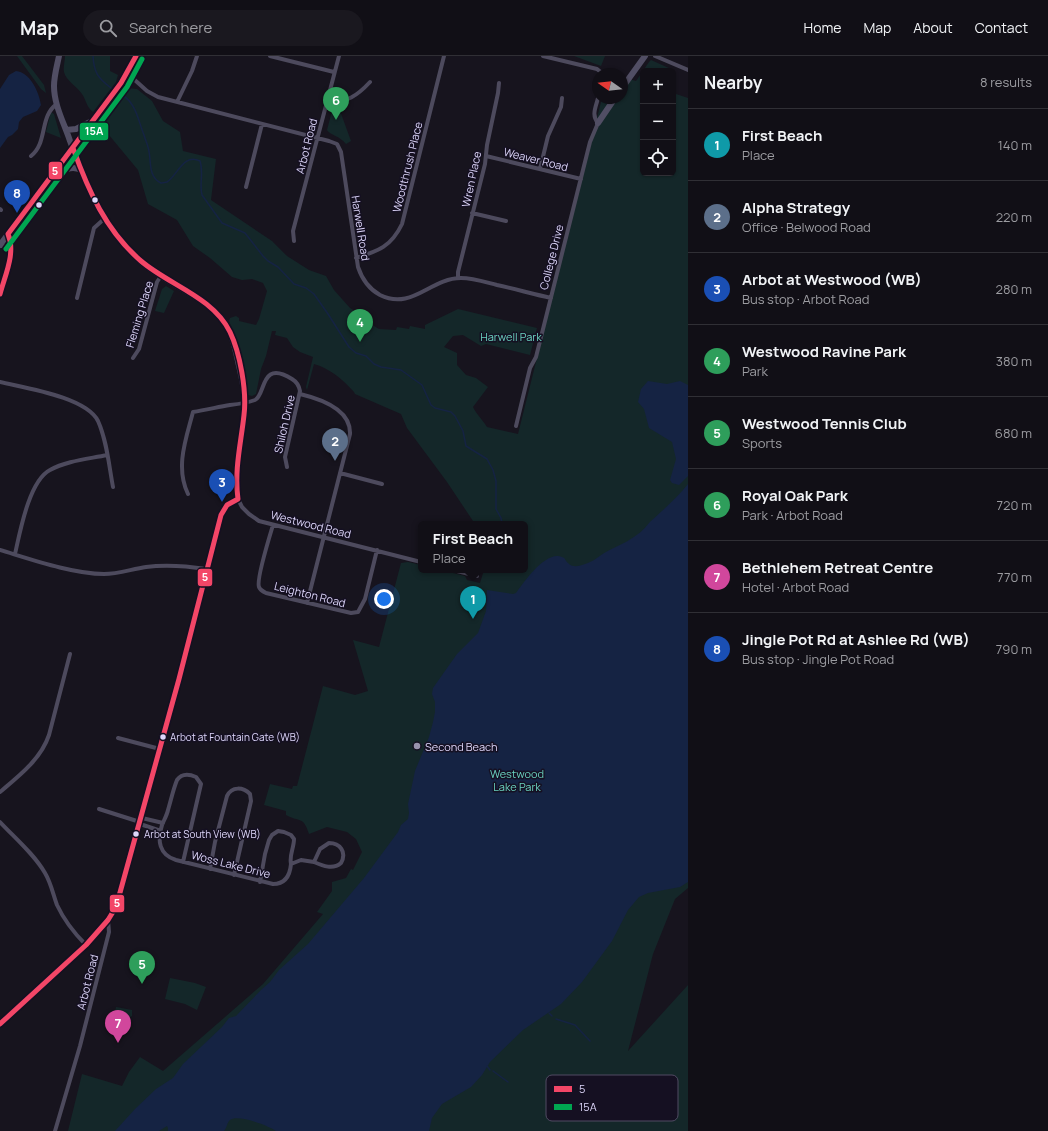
<!DOCTYPE html>
<meta charset="utf-8">
<style>
:root{--surface:#110f16;--page:#1a181f;--text:#f1f3f6;--muted:#9c9ca1;--line:#302f35;--accent:#9892ad}
body{margin:0;font-family:Manrope,sans-serif;background:var(--page);color:var(--text)}
.controls{position:absolute;right:12px;top:12px;display:grid;overflow:hidden;border-radius:6px;box-shadow:0 1px 3px #0004}
.controls button{width:36px;height:36px;display:grid;place-items:center;padding:0;border:0;border-bottom:1px solid var(--line);background:var(--surface);color:var(--text);font:20px sans-serif}
.compass{position:absolute;left:592px;top:12px;width:36px;height:36px;border-radius:50%;background:var(--surface);box-shadow:0 1px 3px #0004;rotate:284deg}
.you{position:absolute;left:384px;top:543px;width:14px;height:14px;margin:-10px;border:3px solid #fff;border-radius:50%;background:#1a73e8;box-shadow:0 0 0 6px #1a73e833}
.badge{display:grid;place-items:center;width:26px;height:26px;border-radius:50%;background:var(--accent);color:#fff;font-size:13px;font-weight:700}
.pin{position:absolute;translate:-50% -33px;filter:drop-shadow(0 1px 2px #0008)}
.pin::after{content:'';position:absolute;top:21px;width:14px;height:12px;background:inherit;clip-path:polygon(0 0,100% 0,50% 100%)}
.popup{position:absolute;left:418px;top:465px;width:110px;height:52px;box-sizing:border-box;display:grid;place-content:center;border-radius:6px;background:var(--surface);filter:drop-shadow(0 1px 3px #0005);font-size:13px;white-space:nowrap;color:var(--muted)}
.popup b{font-size:15px;color:var(--text)}
.popup::after{content:'';position:absolute;left:50%;top:100%;margin-left:-8px;border:8px solid transparent;border-top-color:var(--surface)}
.list{margin:0;padding:0;list-style:none}
h2{display:flex;justify-content:space-between;align-items:center;height:52px;margin:0;padding:0 16px;font-size:17px}
h2 small{font-size:13px;font-weight:400;color:var(--muted)}
.list li{display:grid;grid-template-columns:26px 1fr auto;gap:12px;align-items:center;box-sizing:border-box;height:72px;padding:0 16px;border-top:1px solid var(--line)}
.list b{display:block;font-size:15px;white-space:nowrap}
.list p{margin:0;font-size:13px;white-space:nowrap;color:var(--muted)}
.list em{font-size:13px;font-style:normal;color:var(--muted)}
.icon{flex:none;width:22px;height:22px;fill:none;stroke:currentColor;stroke-width:2;stroke-linecap:round;stroke-linejoin:round}
.map{position:relative;flex:none;width:688px;height:1075px;overflow:hidden}
header{display:flex;align-items:center;gap:24px;box-sizing:border-box;height:56px;padding:0 20px;background:var(--surface);border-bottom:1px solid var(--line)}
header strong{font-size:19px}
nav{display:flex;gap:22px;margin-inline-start:auto;font-size:14px}
.search{width:280px;height:36px;background:var(--page);display:flex;align-items:center;gap:10px;box-sizing:border-box;padding:0 14px;border-radius:22px;color:var(--muted);font-size:15px}
main{display:flex}
aside{flex:1;background:var(--surface)}
.map>svg:first-child{display:block}
</style>
<header>
<strong>Map</strong>
<div class="search"><svg class="icon" aria-label="search" viewBox="0 0 24 24"><circle cx="10" cy="10" r="6"/><path d="M15 15l6 6"/></svg>Search here</div>
<nav><a>Home</a><a>Map</a><a>About</a><a>Contact</a></nav>
</header>
<main>
<div class="map">
<svg width="688" height="1075" viewBox="0 0 688 1075">
<rect width="100%" height="100%" fill="#17141e"/>
<!-- green -->
<path fill="#142729" d="M17 0H22L44 29 46 37 41 33Z
M65 0H110V15L118 19 116 26 93 56C87 52 86 44 82 38 77 30 66 25 64 16 63 11 65 5 65 0Z
M574 0H605L601 10Z
M651 4 671 13V15H643V117H673V37L688 42V832L675 843 653 898 628 995 688 929V1075H68L82 1018 122 1030 129 1016 140 1001 163 1015 263 928 323 858 317 856 332 835V826L346 822 351 813 353 814 362 796 356 783 347 776 327 771 309 778C303 759 300 767 286 759V755L264 749 270 728 292 733 293 730H297L323 630 355 639 368 635 353 584 379 591 401 507 408 506 421 509V514H441L465 520 467 524 480 527 484 514H525V468H475L447 426 407 372 401 358 355 338 354 336C342 323 331 313 314 308L307 334 306 331 313 301 300 296 293 291 287 282 275 279 276 275H272L266 300 261 313 256 338 252 340 248 339 232 273 229 265 230 262 236 260 239 262V265L256 269 259 263 267 235 263 227 252 223 242 224 232 221 210 202 193 190 177 164 148 148 138 114 99 67 126 32 137 33 152 45 163 65 180 76 183 95 216 103 211 144 272 185 287 200 309 214 326 220 334 234 350 252 358 257 362 263 379 273 396 274 397 271 409 273 410 270 425 273V269L458 253 537 272 530 299 486 288 481 290 463 279 453 280 444 291 457 297V309L466 319 476 322 488 331 473 351C476 358 483 364 487 371L518 378 602 42H622V21L636 25 649 6Z
M339 52 351 85 346 88C340 80 330 79 327 74L332 55 334 53Z
M51 56 54 58 61 82 46 76Z
M166 230 174 235 164 257 155 255 162 233Z
M170 922 195 927 206 931 197 954 185 948 165 943Z
M116 951 132 954V960L122 965 113 967Z"/>
<!-- water -->
<path fill="#152343" d="M16 15C30 16 39 36 41 49L37 55 23 61 19 66 18 73 12 79 8 81 0 92V33L9 19Z
M648 325 667 328 680 325 688 329V420L679 429 672 427 670 424 676 403 672 386 649 372 644 353 638 346 641 333Z
M688 428V826L680 831 648 837 639 841 628 854 612 885 582 926 561 948 523 974 490 1006 482 1019 471 1031 442 1048 432 1062 429 1075H276C269 1070 238 1058 230 1064 227 1066 227 1072 224 1075H168V1072L167 1070 159 1075H115L135 1053 156 1033 173 1022 183 1008 222 971 229 962 236 960 261 934 270 926 279 914 308 888 364 822 398 776 401 769 408 763 409 757 408 748 415 715 429 681 433 666 435 656V646L432 638 433 632 457 598 478 577 486 555 487 534 513 538 516 537C524 526 546 494 562 501 566 502 565 505 568 507 572 512 580 510 585 508 593 506 599 500 606 496 617 490 628 486 638 478 643 475 647 469 651 465 664 453 677 442 688 428Z"/>
<g fill="none" stroke-linecap="round" stroke-linejoin="round">
<!-- stream -->
<path stroke="#152343" stroke-width="1.5" d="M93 0C94 17 98 22 111 32
M122 39C136 47 138 64 144 79 145 83 147 87 148 91 152 104 147 120 161 127 162 127 167 126 167 126 178 119 183 97 200 105 204 117 199 128 202 139L222 167 245 177 263 200 268 205 278 211 294 228 306 232 314 238 328 258 349 291 356 297 366 300 374 308 381 311 401 314 422 329 431 349 435 352 451 356 455 360 463 375 466 390 487 403 493 414 496 425V453L501 462 502 467 500 468
M549 957 552 960
M556 963 575 969 590 985
M487 1010 490 1014
M493 1015 508 1026"/>
<!-- street -->
<path stroke="#4d4a5d" stroke-width="4" d="M270 0 334 16
M543 0 597 13 603 18
M655 0 688 14
M127 17 147 35 158 41 329 85 337 88 341 96 358 211C362 223 369 233 380 239 412 255 430 222 461 222 473 222 485 226 497 229 515 233 533 238 551 242
M327 45C346 48 358 39 370 26
M177 46 192 15 197 0
M31 100C48 87 39 60 57 48
M486 100 581 123
M540 113 548 80 561 51 562 42
M246 131 262 68
M0 153 1 154
M472 157 506 165
M294 185 293 175 339 0
M0 190H6L9 192 10 195
M356 202C378 195 391 191 402 168L444 0
M458 222V216L485 108 487 89 498 37 499 27
M0 238C4 222 17 192 8 178
M77 242 94 172 104 163
M133 302 139 293 157 226 161 220
M0 326C25 332 86 341 98 365 107 385 109 410 113 431
M300 338C321 343 351 353 350 378L307 547
M245 347 236 430 238 443 242 451 249 458 259 465 421 506
M516 370 530 312 536 301 590 86 598 67C591 59 596 51 598 42
M340 417 382 428
M188 438C175 411 186 383 193 356 206 354 218 351 230 349 239 348 247 347 255 344 266 339 260 303 292 323 297 326 299 329 300 335L285 401 287 411
M273 469C270 479 256 524 259 531 260 534 264 536 266 537L351 557 358 556 365 543 377 494
M0 494C30 503 73 518 104 518 118 518 132 513 146 511 167 508 187 510 207 513
M15 498C20 476 29 425 50 414 66 405 88 403 107 399
M453 514 477 520
M118 682 160 693
M0 736C19 720 41 703 49 679L70 598
M99 753 140 766
M142 762 163 767
M0 766C15 782 34 798 45 817 51 827 53 838 57 849 64 864 74 877 86 889
M140 768 161 775
M329 787C340 787 347 796 341 807 333 814 323 810 314 806L320 793Z
M183 806 201 728 196 721C189 718 182 717 177 724 173 734 171 744 168 754 167 759 164 764 162 769 157 784 159 799 176 804L273 828C286 828 290 819 291 808L301 804 314 806
M210 813 215 786 227 740C232 730 243 731 250 738L251 745 234 819
M260 826 265 798 269 784 272 779 278 775 284 776 291 779 294 783C294 792 289 799 291 808
M0 968 86 889 108 864 116 851 128 810 179 623 221 459 227 449 238 443
M55 1075 80 990 109 876 108 864"/>
<!-- secondary -->
<path stroke="#514e64" stroke-width="6" d="M59 0C57 10 54 20 54 30 54 49 64 67 70 85 86 128 103 171 139 204 163 226 209 242 226 268 233 279 235 293 238 305 241 319 245 333 245 347
M622 32 645 0
M598 67 615 42
M66 74 76 73 90 66
M52 122C61 116 70 108 81 114
M0 189 121 27 136 0"/>
<defs>
<path id="bus-1" d="M0 238C5 219 16 197 8 178L121 27 136 0
M0 968 86 889 108 864 116 851 179 623 221 459 227 449 238 443C234 414 241 387 244 359 247 335 240 297 230 276 213 241 169 229 141 205 106 175 88 134 73 92"/>
<path id="bus-2" d="M6 193 127 31 142 3"/>
</defs>
<!-- bus-1 casing -->
<use href="#bus-1" stroke="#151022" stroke-width="8"/>
<!-- bus-2 casing -->
<use href="#bus-2" stroke="#151022" stroke-width="8"/>
<!-- bus-1 -->
<use href="#bus-1" stroke="#f34667" stroke-width="5"/>
<!-- bus-2 -->
<use href="#bus-2" stroke="#00a651" stroke-width="5"/>
</g>
<!-- markers -->
<g fill="#ddd6fa" stroke="#151022" stroke-width="1.5">
<circle cx="95" cy="144" r="3.5"/>
<circle cx="39" cy="149" r="3.5"/>
<circle cx="163" cy="681" r="3.5"/>
<circle cx="136" cy="778" r="3.5"/>
</g>
<circle fill="#9892ad" stroke="#151022" stroke-width="1.5" cx="417" cy="690" r="4"/>
<g text-anchor="middle" dominant-baseline="central" stroke-width="3" stroke-linejoin="round" paint-order="stroke">
<!-- bus labels -->
<g font-size="10" fill="#ddd6fa" stroke="#151022" text-anchor="start">
<text x="170" y="681">Arbot at Fountain Gate (WB)</text>
<text x="144" y="778">Arbot at South View (WB)</text>
</g>
<!-- street labels -->
<g font-size="11" fill="#ddd6fa" stroke="#151022">
<text transform="translate(306 90) rotate(-76)">Arbot Road</text>
<text transform="translate(536 103) rotate(14)">Weaver Road</text>
<text transform="translate(407 111) rotate(-76)">Woodthrush Place</text>
<text transform="translate(471 123) rotate(-78)">Wren Place</text>
<text transform="translate(361 172) rotate(81)">Harwell Road</text>
<text transform="translate(551 201) rotate(-76)">College Drive</text>
<text transform="translate(139 258) rotate(-73)">Fleming Place</text>
<text transform="translate(284 368) rotate(-77)">Shiloh Drive</text>
<text transform="translate(311 468) rotate(14)">Westwood Road</text>
<text transform="translate(310 538) rotate(14)">Leighton Road</text>
<text transform="translate(231 808) rotate(14)">Woss Lake Drive</text>
<text transform="translate(87 926) rotate(-76)">Arbot Road</text>
</g>
<!-- park labels -->
<g font-size="11" fill="#6ad2c0" stroke="#151022">
<text x="511" y="280">Harwell Park</text>
<text x="517" y="717">Westwood<tspan x="517" dy="13">Lake Park</tspan></text>
</g>
<!-- poi labels -->
<g font-size="11" fill="#ddd6fa" stroke="#151022" text-anchor="start">
<text x="425" y="690">Second Beach</text>
</g>
</g>
<!-- legend -->
<rect x="546" y="1019" width="132" height="46" rx="6" fill="#151022" stroke="#514b63" stroke-width="1"/>
<rect x="554" y="1030" width="18" height="6" fill="#f34667"/>
<rect x="554" y="1048" width="18" height="6" fill="#00a651"/>
<g font-size="11" fill="#ddd6fa">
<text x="579" y="1037">5</text>
<text x="579" y="1055">15A</text>
</g>
<g stroke="#151022" stroke-width="1.5">
<rect x="79" y="66" width="30" height="19" rx="4" fill="#00a651"/>
<rect x="48" y="105" width="15" height="19" rx="4" fill="#f34667"/>
<rect x="197" y="512" width="16" height="19" rx="4" fill="#f34667"/>
<rect x="109" y="838" width="16" height="19" rx="4" fill="#f34667"/>
</g>
<g font-size="11" text-anchor="middle" font-weight="bold" fill="#fff">
<text x="94" y="79">15A</text>
<text x="55" y="119">5</text>
<text x="205" y="525">5</text>
<text x="117" y="851">5</text>
</g>
</svg>
<div class="controls">
<button>+</button>
<button>−</button>
<button><svg class="icon" aria-label="locate" viewBox="0 0 24 24"><circle cx="12" cy="12" r="6"/><path d="M12 2v4M12 18v4M2 12h4M18 12h4"/></svg></button>
</div>
<svg class="compass" viewBox="-18 -18 36 36"><path d="M0-13l5 13h-10z" fill="#e53935"/><path d="M0 13l5-13h-10z" fill="#9c9ca1"/></svg>
<div class="you"></div>
<div class="pin badge" style="left:473px;top:563px;background:#0f9aa8">1</div>
<div class="popup"><b>First Beach</b>Place</div>
<div class="pin badge" style="left:335px;top:405px;background:#5c6f8a">2</div>
<div class="pin badge" style="left:222px;top:446px;background:#1a4fb4">3</div>
<div class="pin badge" style="left:360px;top:286px;background:#2e9e5b">4</div>
<div class="pin badge" style="left:142px;top:928px;background:#2e9e5b">5</div>
<div class="pin badge" style="left:336px;top:64px;background:#2e9e5b">6</div>
<div class="pin badge" style="left:118px;top:987px;background:#d1479c">7</div>
<div class="pin badge" style="left:17px;top:157px;background:#1a4fb4">8</div>
</div>
<aside>
<h2>Nearby<small>8 results</small></h2>
<ul class="list">
<li><span class="badge" style="background:#0f9aa8">1</span><div><b>First Beach</b><p>Place</p></div><em>140 m</em></li>
<li><span class="badge" style="background:#5c6f8a">2</span><div><b>Alpha Strategy</b><p>Office · Belwood Road</p></div><em>220 m</em></li>
<li><span class="badge" style="background:#1a4fb4">3</span><div><b>Arbot at Westwood (WB)</b><p>Bus stop · Arbot Road</p></div><em>280 m</em></li>
<li><span class="badge" style="background:#2e9e5b">4</span><div><b>Westwood Ravine Park</b><p>Park</p></div><em>380 m</em></li>
<li><span class="badge" style="background:#2e9e5b">5</span><div><b>Westwood Tennis Club</b><p>Sports</p></div><em>680 m</em></li>
<li><span class="badge" style="background:#2e9e5b">6</span><div><b>Royal Oak Park</b><p>Park · Arbot Road</p></div><em>720 m</em></li>
<li><span class="badge" style="background:#d1479c">7</span><div><b>Bethlehem Retreat Centre</b><p>Hotel · Arbot Road</p></div><em>770 m</em></li>
<li><span class="badge" style="background:#1a4fb4">8</span><div><b>Jingle Pot Rd at Ashlee Rd (WB)</b><p>Bus stop · Jingle Pot Road</p></div><em>790 m</em></li>
</ul>
</aside>
</main>
